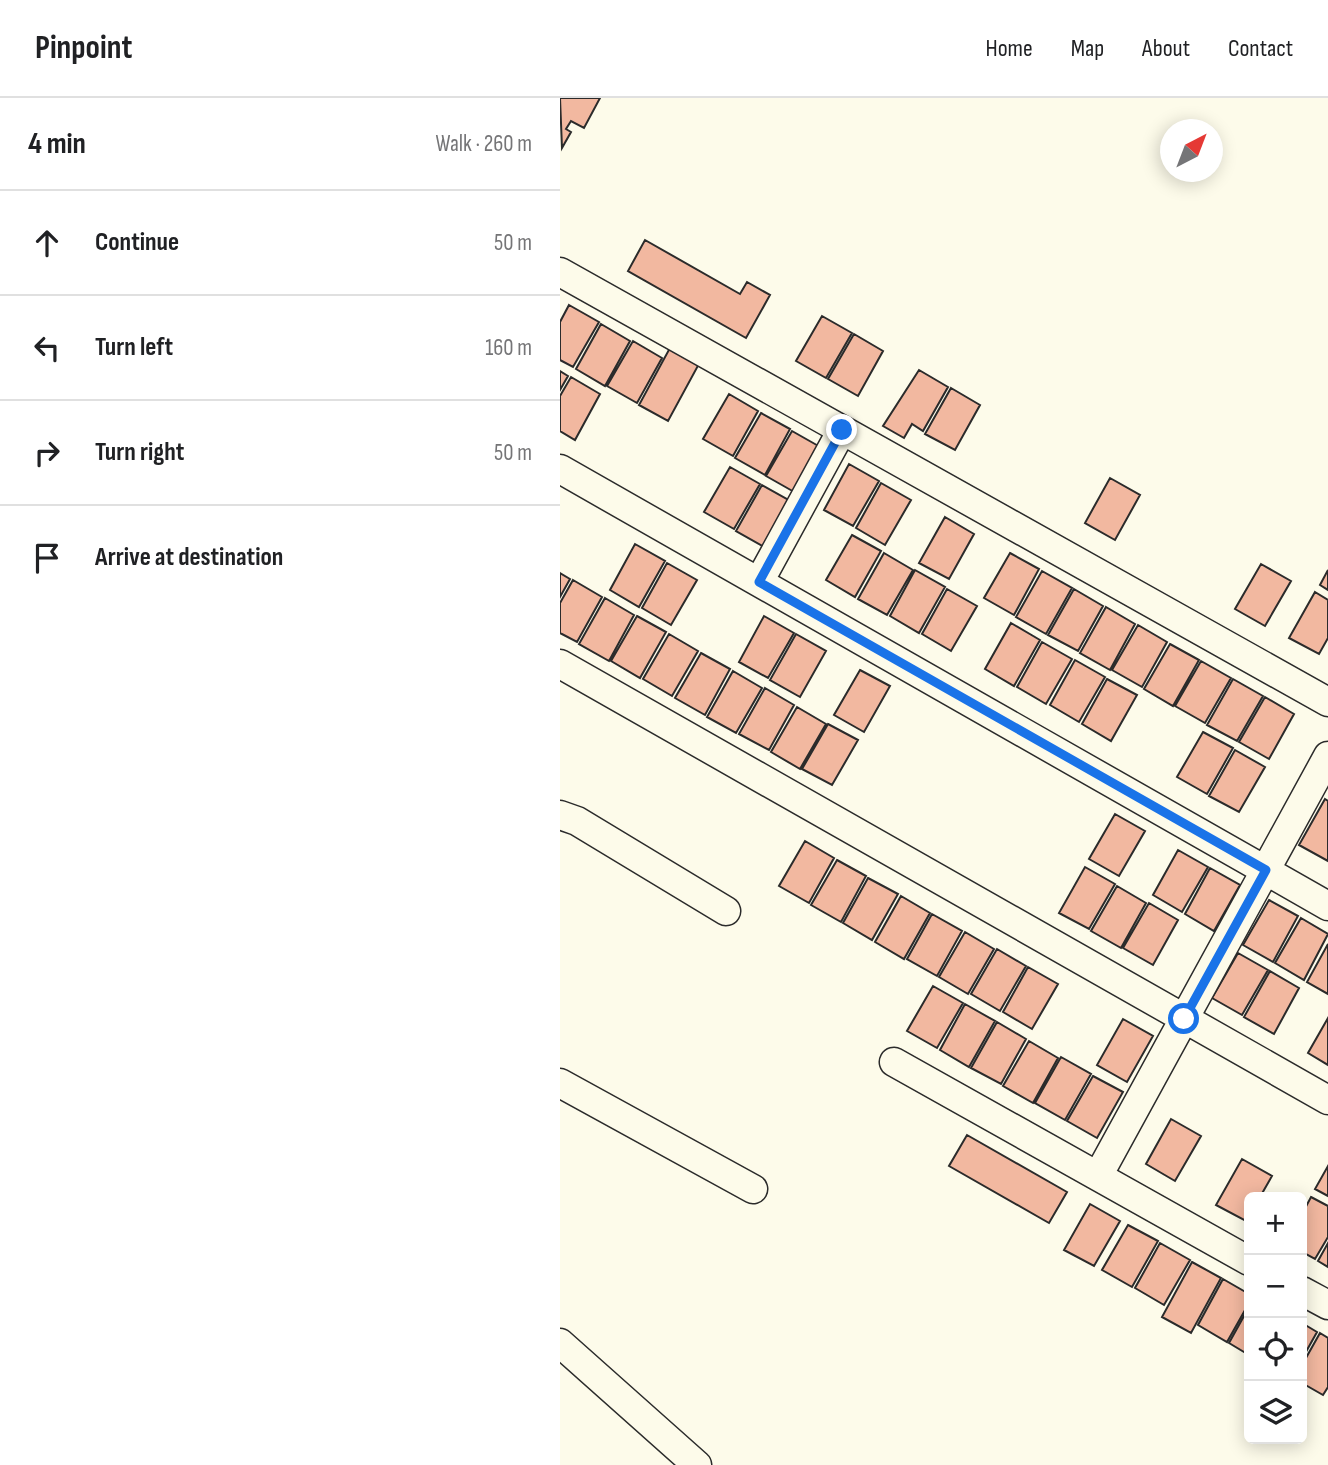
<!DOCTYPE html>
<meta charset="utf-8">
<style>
:root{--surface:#fff;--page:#f6f6f6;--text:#202124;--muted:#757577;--line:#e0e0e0}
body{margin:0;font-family:"Sofia Sans Condensed",sans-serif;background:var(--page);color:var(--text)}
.controls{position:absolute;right:21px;bottom:21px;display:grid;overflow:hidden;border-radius:10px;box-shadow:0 4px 18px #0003}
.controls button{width:63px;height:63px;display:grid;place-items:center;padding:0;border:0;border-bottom:2px solid var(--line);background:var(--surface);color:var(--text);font:35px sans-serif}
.compass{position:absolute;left:600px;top:21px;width:63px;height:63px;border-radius:50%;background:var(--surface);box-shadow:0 4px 18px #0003;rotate:42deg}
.stop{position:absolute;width:21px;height:21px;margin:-16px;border:5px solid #1a73e8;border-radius:50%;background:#fff}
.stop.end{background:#1a73e8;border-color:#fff;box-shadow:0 2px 7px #0008}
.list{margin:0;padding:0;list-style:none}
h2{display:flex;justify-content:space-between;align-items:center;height:91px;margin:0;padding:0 28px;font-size:30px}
h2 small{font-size:23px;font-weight:400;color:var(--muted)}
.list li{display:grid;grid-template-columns:46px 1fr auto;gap:21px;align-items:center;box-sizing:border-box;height:105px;padding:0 28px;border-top:2px solid var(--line)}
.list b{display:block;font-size:26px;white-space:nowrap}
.list em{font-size:23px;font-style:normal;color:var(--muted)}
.icon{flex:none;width:38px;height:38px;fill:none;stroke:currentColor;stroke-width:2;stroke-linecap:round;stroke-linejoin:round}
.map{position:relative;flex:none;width:768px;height:1367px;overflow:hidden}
header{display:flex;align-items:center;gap:42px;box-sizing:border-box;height:98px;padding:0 35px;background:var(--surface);border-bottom:2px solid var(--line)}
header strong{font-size:33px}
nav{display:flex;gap:38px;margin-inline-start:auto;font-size:24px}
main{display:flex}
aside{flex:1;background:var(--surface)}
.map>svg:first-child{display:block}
</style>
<header>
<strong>Pinpoint</strong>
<nav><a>Home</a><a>Map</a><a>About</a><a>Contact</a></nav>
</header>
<main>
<aside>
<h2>4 min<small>Walk · 260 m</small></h2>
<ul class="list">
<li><svg class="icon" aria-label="ahead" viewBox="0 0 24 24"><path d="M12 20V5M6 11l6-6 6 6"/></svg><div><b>Continue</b></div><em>50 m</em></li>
<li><svg class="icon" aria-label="left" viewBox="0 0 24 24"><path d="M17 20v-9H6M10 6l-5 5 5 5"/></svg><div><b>Turn left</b></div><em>160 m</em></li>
<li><svg class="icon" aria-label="right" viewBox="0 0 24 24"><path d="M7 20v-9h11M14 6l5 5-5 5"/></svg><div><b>Turn right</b></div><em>50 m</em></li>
<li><svg class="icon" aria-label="arrive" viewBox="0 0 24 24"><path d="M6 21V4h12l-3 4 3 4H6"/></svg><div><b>Arrive at destination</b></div></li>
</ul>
</aside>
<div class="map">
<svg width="768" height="1367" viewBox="0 0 768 1367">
<rect width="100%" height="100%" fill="#fdfbea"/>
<!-- building -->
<path fill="#f2b8a0" stroke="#2b2b2b" stroke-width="2" d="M0 0H40L24 30 11 23 6 31 11 34 2 50Z
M85 142 180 196 187 184 210 197 186 240 68 173Z
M9 207 39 224 13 269 0 262V224Z
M262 218 292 235 266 280 236 263Z
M41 226 70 243 45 288 16 271Z
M294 236 323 253 298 298 268 281Z
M73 243 102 260 77 305 47 288Z
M111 248 140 264 108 323 79 307Z
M359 272 388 289 363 333 352 326 344 340 323 328Z
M0 273 8 278 0 292Z
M11 279 40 296 15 342 0 333V298Z
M391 290 420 307 395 352 365 336Z
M169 296 198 313 173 358 143 341Z
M201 315 230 331 205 377 175 360Z
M232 333 262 350 236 395 206 378Z
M289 366 319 383 293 428 264 412Z
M170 369 200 386 174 431 144 414Z
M550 380 580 397 555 442 525 425Z
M321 385 351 402 325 447 296 430Z
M202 387 232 404 206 450 176 433Z
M385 419 414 436 389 481 359 465Z
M292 437 321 453 295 499 266 482Z
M75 446 105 463 79 509 50 492Z
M324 455 353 472 327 517 298 501Z
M450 455 479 471 454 517 424 500Z
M107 465 137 482 111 527 82 510Z
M701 466 731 483 705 528 675 511Z
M355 472 385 489 359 535 330 518Z
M768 472V492L760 487Z
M482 473 512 490 486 536 456 519Z
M0 475 10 481 0 499Z
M13 482 42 499 17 544 0 535V505Z
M387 491 417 508 391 553 362 536Z
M514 491 543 508 518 553 488 537Z
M755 494 768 502V540L759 556 729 540Z
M45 500 74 517 49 563 19 546Z
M546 509 575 526 550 572 520 555Z
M77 518 106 534 80 580 51 563Z
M204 518 234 535 208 580 179 564Z
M451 525 480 542 454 588 425 571Z
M578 527 607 544 582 589 552 572Z
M109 536 138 553 112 598 83 581Z
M236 536 266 553 240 599 210 582Z
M482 544 512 561 486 606 457 589Z
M610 546 639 562 613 608 584 591Z
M141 555 170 571 145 617 115 600Z
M515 562 545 579 519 624 490 607Z
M641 563 671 580 645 625 615 608Z
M300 572 330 588 304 634 274 617Z
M173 573 202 590 176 635 147 619Z
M547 581 577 597 551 643 522 626Z
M673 581 703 598 677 643 647 627Z
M205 590 234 607 209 652 179 636Z
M705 599 734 616 709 661 679 644Z
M237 609 266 626 240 671 211 654Z
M268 626 298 642 272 687 242 671Z
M643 634 673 650 647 696 617 679Z
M675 652 705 669 679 714 649 698Z
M765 701 768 703V763L739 747Z
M555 716 585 733 559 778 529 761Z
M245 743 274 760 249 805 219 788Z
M618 752 648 769 622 814 593 797Z
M277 762 306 778 281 824 251 807Z
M525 769 555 786 529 831 499 815Z
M650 770 680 787 654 833 625 816Z
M308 780 338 796 312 842 283 825Z
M557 788 586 805 561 850 531 833Z
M341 798 370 815 344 861 315 844Z
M709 802 738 818 713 864 683 847Z
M589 805 618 822 593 867 563 850Z
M372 816 402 833 377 878 347 861Z
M741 820 768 836 744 882 715 865Z
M405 834 434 851 408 896 379 879Z
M768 846V896L747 884Z
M437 851 466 868 440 913 411 896Z
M678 855 708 872 682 917 652 900Z
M468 869 498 886 472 931 443 914Z
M710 873 739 890 714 936 684 919Z
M373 888 403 905 377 950 347 933Z
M405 906 435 923 409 969 380 952Z
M768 920V967L748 955Z
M563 921 593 938 567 984 537 967Z
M437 924 466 941 441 986 411 970Z
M469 943 498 960 473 1005 443 988Z
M501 959 531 976 505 1022 475 1005Z
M533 978 563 994 537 1040 507 1023Z
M611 1021 641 1038 615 1083 586 1066Z
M407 1037 507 1094 489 1125 389 1068Z
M682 1061 712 1078 700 1099H689V1118L686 1123 656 1107Z
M768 1068V1098L755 1091Z
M751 1099 768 1108V1139L755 1161 742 1154V1116Z
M530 1106 560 1123 534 1168 504 1152Z
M568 1127 598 1143 572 1189 542 1172Z
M600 1145 630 1162 604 1207 575 1190Z
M768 1145V1169L758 1163Z
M632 1164 661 1180 631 1235 602 1219Z
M663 1181 689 1196V1205L667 1244 638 1227Z
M689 1209V1257L669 1245Z
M742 1225 757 1234 742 1261Z
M760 1235 768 1240V1289L763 1297 742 1285V1267Z"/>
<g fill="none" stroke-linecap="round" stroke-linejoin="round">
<defs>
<path id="minor" d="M0 174 768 604
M0 371 768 808
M199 484 282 332
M0 566 768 1002
M0 717 17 723 166 813
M334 964 689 1163
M0 985 193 1091
M538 1078 768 658
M742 1193 768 1207
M0 1245 137 1367"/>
</defs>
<!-- minor casing -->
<use href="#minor" stroke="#2b2b2b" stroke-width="31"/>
<!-- minor -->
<use href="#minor" stroke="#fdfbea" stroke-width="28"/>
</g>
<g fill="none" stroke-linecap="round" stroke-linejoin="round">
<!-- route -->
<path stroke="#1a73e8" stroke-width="9" d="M282 332 199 484 706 772 624 921"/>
</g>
</svg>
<div class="controls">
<button>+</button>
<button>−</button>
<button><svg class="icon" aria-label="locate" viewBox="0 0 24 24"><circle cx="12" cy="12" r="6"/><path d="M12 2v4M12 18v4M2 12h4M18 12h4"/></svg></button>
<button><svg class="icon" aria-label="layers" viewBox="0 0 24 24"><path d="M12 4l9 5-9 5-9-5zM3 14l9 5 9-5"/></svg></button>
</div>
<svg class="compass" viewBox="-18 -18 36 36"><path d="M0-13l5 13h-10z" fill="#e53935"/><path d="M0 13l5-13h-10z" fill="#757577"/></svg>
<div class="stop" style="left:624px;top:921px"></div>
<div class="stop end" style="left:282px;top:332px"></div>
</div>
</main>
